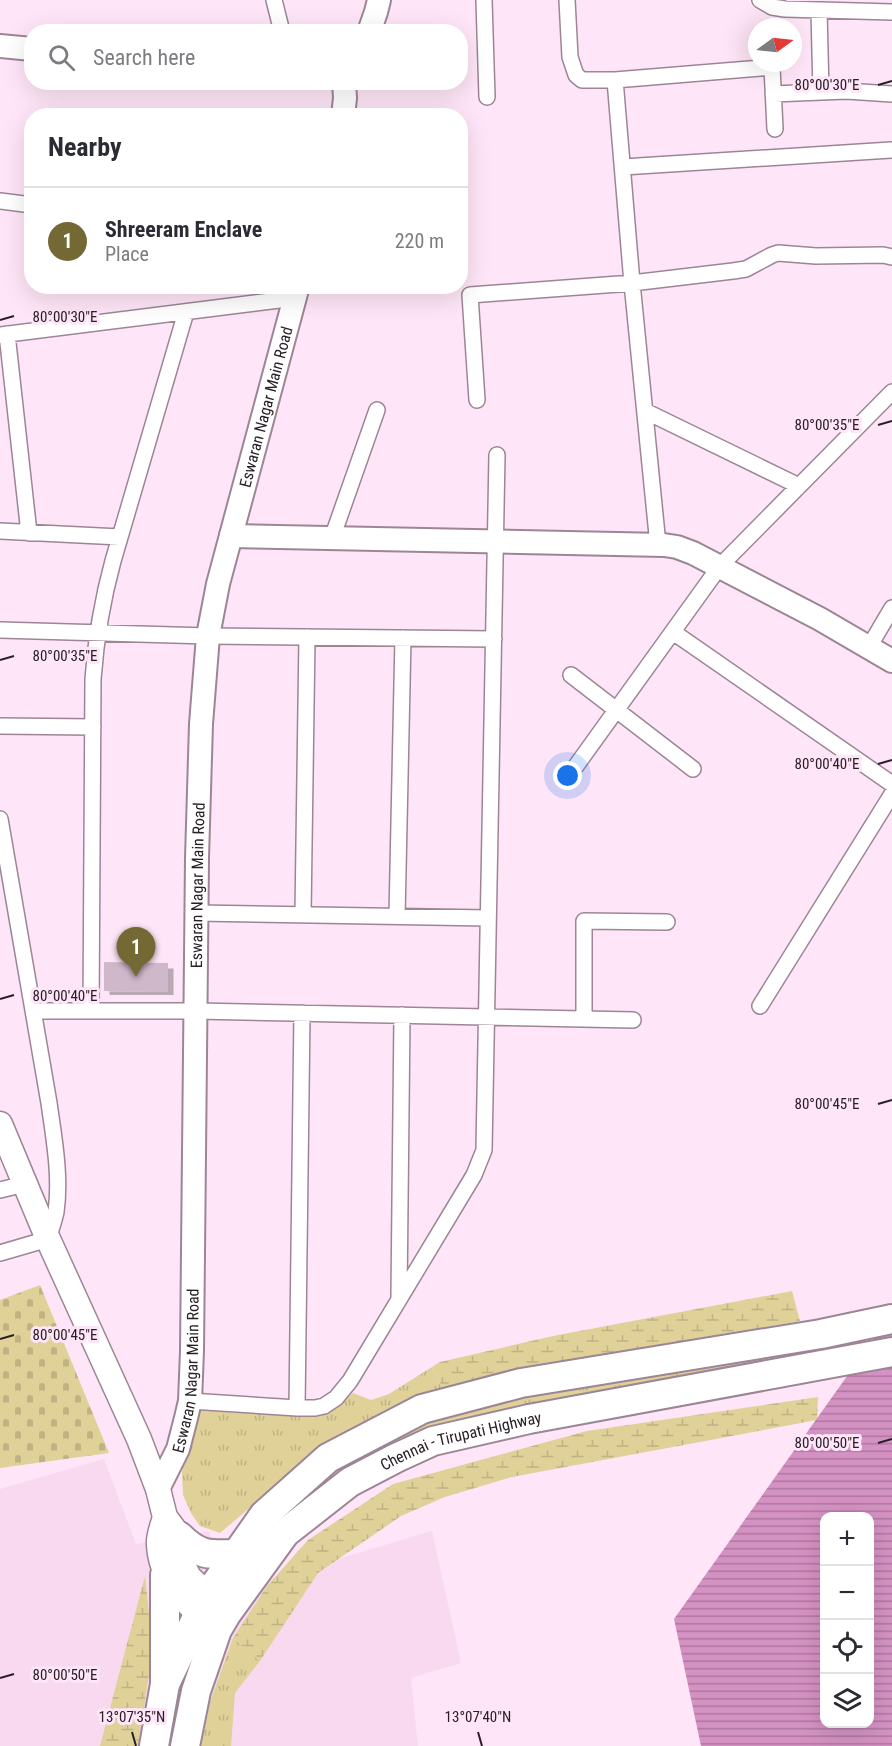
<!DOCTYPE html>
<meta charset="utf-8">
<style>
:root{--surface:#fff;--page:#f2f2f3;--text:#2b2b33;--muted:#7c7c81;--line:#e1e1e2;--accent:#746835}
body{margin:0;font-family:"Roboto Condensed",sans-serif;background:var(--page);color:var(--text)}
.controls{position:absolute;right:18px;bottom:18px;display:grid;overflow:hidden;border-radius:12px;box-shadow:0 6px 24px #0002}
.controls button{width:54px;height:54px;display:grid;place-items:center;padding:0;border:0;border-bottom:2px solid var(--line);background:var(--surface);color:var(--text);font:30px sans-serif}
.compass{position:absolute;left:748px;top:18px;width:54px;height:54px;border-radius:50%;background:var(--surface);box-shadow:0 6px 24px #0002;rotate:75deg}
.you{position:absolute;left:568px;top:776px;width:21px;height:21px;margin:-15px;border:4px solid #fff;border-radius:50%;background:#1a73e8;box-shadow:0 0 0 9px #1a73e833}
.badge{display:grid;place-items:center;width:39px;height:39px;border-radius:50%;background:var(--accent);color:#fff;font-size:20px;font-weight:700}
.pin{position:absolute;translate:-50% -50px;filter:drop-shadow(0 2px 3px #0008)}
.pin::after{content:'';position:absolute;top:32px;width:21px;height:18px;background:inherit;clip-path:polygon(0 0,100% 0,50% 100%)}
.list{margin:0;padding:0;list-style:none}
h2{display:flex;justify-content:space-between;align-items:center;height:78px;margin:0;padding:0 24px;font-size:26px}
h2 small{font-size:20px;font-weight:400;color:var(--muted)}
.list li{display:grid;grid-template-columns:39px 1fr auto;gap:18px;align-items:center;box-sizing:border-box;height:108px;padding:0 24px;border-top:2px solid var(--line)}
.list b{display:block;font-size:22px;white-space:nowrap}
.list p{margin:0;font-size:20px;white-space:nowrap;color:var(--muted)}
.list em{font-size:20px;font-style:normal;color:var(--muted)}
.icon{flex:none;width:33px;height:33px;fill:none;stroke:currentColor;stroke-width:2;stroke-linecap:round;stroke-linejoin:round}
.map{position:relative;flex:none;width:892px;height:1746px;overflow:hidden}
.search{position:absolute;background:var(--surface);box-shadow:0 6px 24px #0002;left:24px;top:24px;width:444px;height:66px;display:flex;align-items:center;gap:15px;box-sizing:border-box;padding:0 21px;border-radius:24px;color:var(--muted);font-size:22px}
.panel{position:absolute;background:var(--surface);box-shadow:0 6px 24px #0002;left:24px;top:108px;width:444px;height:186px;border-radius:24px}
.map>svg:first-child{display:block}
</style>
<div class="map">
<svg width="892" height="1746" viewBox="0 0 892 1746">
<defs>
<pattern id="grass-tufts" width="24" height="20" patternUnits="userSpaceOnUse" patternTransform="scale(1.5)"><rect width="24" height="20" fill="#dfd198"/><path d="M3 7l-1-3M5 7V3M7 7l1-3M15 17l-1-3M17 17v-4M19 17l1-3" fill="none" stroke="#bfb383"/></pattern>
<pattern id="wetland-marsh" width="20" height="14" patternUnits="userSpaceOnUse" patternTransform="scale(1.5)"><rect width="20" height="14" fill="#dfd198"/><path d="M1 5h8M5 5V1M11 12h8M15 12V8" fill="none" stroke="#bfb383"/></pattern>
<pattern id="cemetery-stones" width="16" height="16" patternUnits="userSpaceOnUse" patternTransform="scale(1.5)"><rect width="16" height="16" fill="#dfd198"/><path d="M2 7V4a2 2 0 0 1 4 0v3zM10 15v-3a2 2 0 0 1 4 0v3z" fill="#bfb383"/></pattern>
<pattern id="water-rules" width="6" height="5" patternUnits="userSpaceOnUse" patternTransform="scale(1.5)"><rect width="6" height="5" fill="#d492c3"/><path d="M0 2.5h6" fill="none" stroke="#ac779e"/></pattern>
<filter id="shadow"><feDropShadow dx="5.5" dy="5.5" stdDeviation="0" flood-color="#0004"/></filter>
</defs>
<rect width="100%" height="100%" fill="#fee5f7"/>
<!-- built -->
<path fill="#f9d9f0" d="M104 1459 136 1544 209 1531 226 1592 432 1531 461 1663 411 1678 418 1746H0V1489Z"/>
<!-- grass -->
<path fill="url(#grass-tufts)" d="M826 1344 828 1354 340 1474 328 1479 349 1461 430 1420 531 1393Z
M432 1367 443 1389 331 1439 220 1533 200 1526 191 1513 183 1495 182 1472 195 1410 302 1416C329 1414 333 1410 353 1393L371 1400 389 1394Z
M233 1638 260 1661 235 1693 231 1746H201L210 1702Z"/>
<!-- wetland -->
<path fill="url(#wetland-marsh)" d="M792 1291 800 1321 443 1389 432 1367 440 1362 553 1336Z
M818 1397 817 1419 865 1411 512 1477 445 1497 401 1516 318 1573 260 1661 233 1638 267 1586 308 1540 393 1484 587 1431Z
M145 1576 153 1649 138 1746H100Z"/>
<!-- cemetery -->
<path fill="url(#cemetery-stones)" d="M40 1285 109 1453 0 1468V1300Z"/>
<!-- water -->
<path fill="url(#water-rules)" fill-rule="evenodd" d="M892 1313V1746H701L674 1619ZM824 1516H870V1724H824Z"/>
<!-- building -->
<path fill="#cfb8c9" filter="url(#shadow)" d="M104 962 168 963V992L104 991Z"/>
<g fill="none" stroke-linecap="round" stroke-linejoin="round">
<defs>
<path id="street" d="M274 0 282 32
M484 0 487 97
M567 0 570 57 576 75 582 80H615L772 67 775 129
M760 0 772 7 785 9 892 12
M819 11 821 92
M615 80 632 283 658 545
M773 94 846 91 892 94
M623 167 891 150
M0 201 32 205
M7 334 29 533
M0 335 295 298
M477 400 470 295 632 283 733 271 746 269 772 255 778 253 816 256 883 255 892 257
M645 411 799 486
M0 531 120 537
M332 538 377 410
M0 630 208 636 494 639
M673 632 892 784
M869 647 892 608
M571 675 693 769
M0 726 93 727
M576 766 720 566 892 392
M0 819 49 1103C54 1139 61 1176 56 1212 54 1221 51 1230 48 1239L0 1253
M197 913 488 918
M303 914 307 637
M397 916 403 638
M760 1006 892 794
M33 1011H196L633 1020
M91 1011 93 679C96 638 102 601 113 561L186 312
M584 1019V921L667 922
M0 1190 25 1184
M399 1297 402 1015
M190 1401 297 1408H315L324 1406 336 1398 350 1381 474 1175 484 1150 497 455
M297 1408 302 1013"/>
<g id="secondary">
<path d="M369 32 376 12 379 0"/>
<path d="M0 46 32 49"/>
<path d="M343 116 345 98 344 82"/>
<path d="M231 536 664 545 677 547 693 553 820 619 892 661"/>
<path id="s1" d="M158 1489 178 1449 186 1418 190 1401 192 1351 197 858 201 724 208 636 218 584 298 286"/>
</g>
<path id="primary" d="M0 1124 48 1239 139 1439 158 1489 165 1517 179 1536 181 1561 189 1577 221 1608
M165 1517C163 1525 158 1536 159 1544 160 1579 186 1603 210 1624"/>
<g id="highway">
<path d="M179 1536C199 1556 209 1555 236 1554"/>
<path d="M165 1684 207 1596 264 1515 328 1458 422 1409 521 1383 821 1334 892 1319"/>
<path d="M154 1746 165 1684V1575"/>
<path id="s2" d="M185 1746 196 1691 217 1630 227 1613 285 1533 350 1482 396 1458 433 1441 529 1419 892 1352"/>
</g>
</defs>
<!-- street casing -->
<use href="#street" stroke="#9c8696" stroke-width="18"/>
<!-- secondary casing -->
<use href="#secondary" stroke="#9c8696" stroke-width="26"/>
<!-- primary casing -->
<use href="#primary" stroke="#9c8696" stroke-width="27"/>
<!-- highway casing -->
<use href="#highway" stroke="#9c8696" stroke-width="32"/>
<!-- street -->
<use href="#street" stroke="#fff" stroke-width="15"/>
<!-- secondary -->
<use href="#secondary" stroke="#fff" stroke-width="22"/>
<!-- primary -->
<use href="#primary" stroke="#fff" stroke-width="24"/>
<!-- highway -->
<use href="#highway" stroke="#fff" stroke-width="28"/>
</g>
<!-- ticks -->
<path fill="none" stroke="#292027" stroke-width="2" d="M878 85 892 81M0 320 14 316M878 425 892 421M0 660 14 656M878 764 892 760M0 999 14 995M878 1104 892 1100M0 1339 14 1335M878 1443 892 1439M0 1678 14 1674M132 1732 136 1746M478 1732 482 1746"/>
<g text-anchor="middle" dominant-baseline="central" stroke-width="6" stroke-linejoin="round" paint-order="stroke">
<!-- street labels -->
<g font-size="16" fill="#292027" stroke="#fee5f7">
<text stroke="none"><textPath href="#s1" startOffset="1096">Eswaran Nagar Main Road</textPath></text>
<text stroke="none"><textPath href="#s1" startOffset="610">Eswaran Nagar Main Road</textPath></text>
<text stroke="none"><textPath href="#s1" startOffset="124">Eswaran Nagar Main Road</textPath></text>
<text stroke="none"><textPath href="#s2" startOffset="441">Chennai - Tirupati Highway</textPath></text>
</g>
</g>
<g font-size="15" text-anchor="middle" fill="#292027" stroke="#fee5f7" stroke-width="6" stroke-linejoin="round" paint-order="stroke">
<text x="827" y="90">80°00'30"E</text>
<text x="65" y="322">80°00'30"E</text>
<text x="827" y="430">80°00'35"E</text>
<text x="65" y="661">80°00'35"E</text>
<text x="827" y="769">80°00'40"E</text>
<text x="65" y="1001">80°00'40"E</text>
<text x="827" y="1109">80°00'45"E</text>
<text x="65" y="1340">80°00'45"E</text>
<text x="827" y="1448">80°00'50"E</text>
<text x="65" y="1680">80°00'50"E</text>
<text x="132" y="1722">13°07'35"N</text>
<text x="478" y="1722">13°07'40"N</text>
</g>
</svg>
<div class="controls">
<button>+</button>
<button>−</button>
<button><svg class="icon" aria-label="locate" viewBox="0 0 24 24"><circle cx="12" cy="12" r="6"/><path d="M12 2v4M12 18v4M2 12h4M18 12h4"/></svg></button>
<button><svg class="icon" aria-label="layers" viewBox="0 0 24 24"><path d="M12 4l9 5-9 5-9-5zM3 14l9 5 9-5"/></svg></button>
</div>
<svg class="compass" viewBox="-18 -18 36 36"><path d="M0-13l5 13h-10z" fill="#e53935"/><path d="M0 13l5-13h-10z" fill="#7c7c81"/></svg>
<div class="you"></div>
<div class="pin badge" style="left:136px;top:977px">1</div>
<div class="search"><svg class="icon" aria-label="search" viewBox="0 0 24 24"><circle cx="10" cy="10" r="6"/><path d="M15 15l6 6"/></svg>Search here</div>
<section class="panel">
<h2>Nearby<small></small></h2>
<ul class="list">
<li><span class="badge">1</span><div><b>Shreeram Enclave</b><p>Place</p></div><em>220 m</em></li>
</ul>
</section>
</div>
